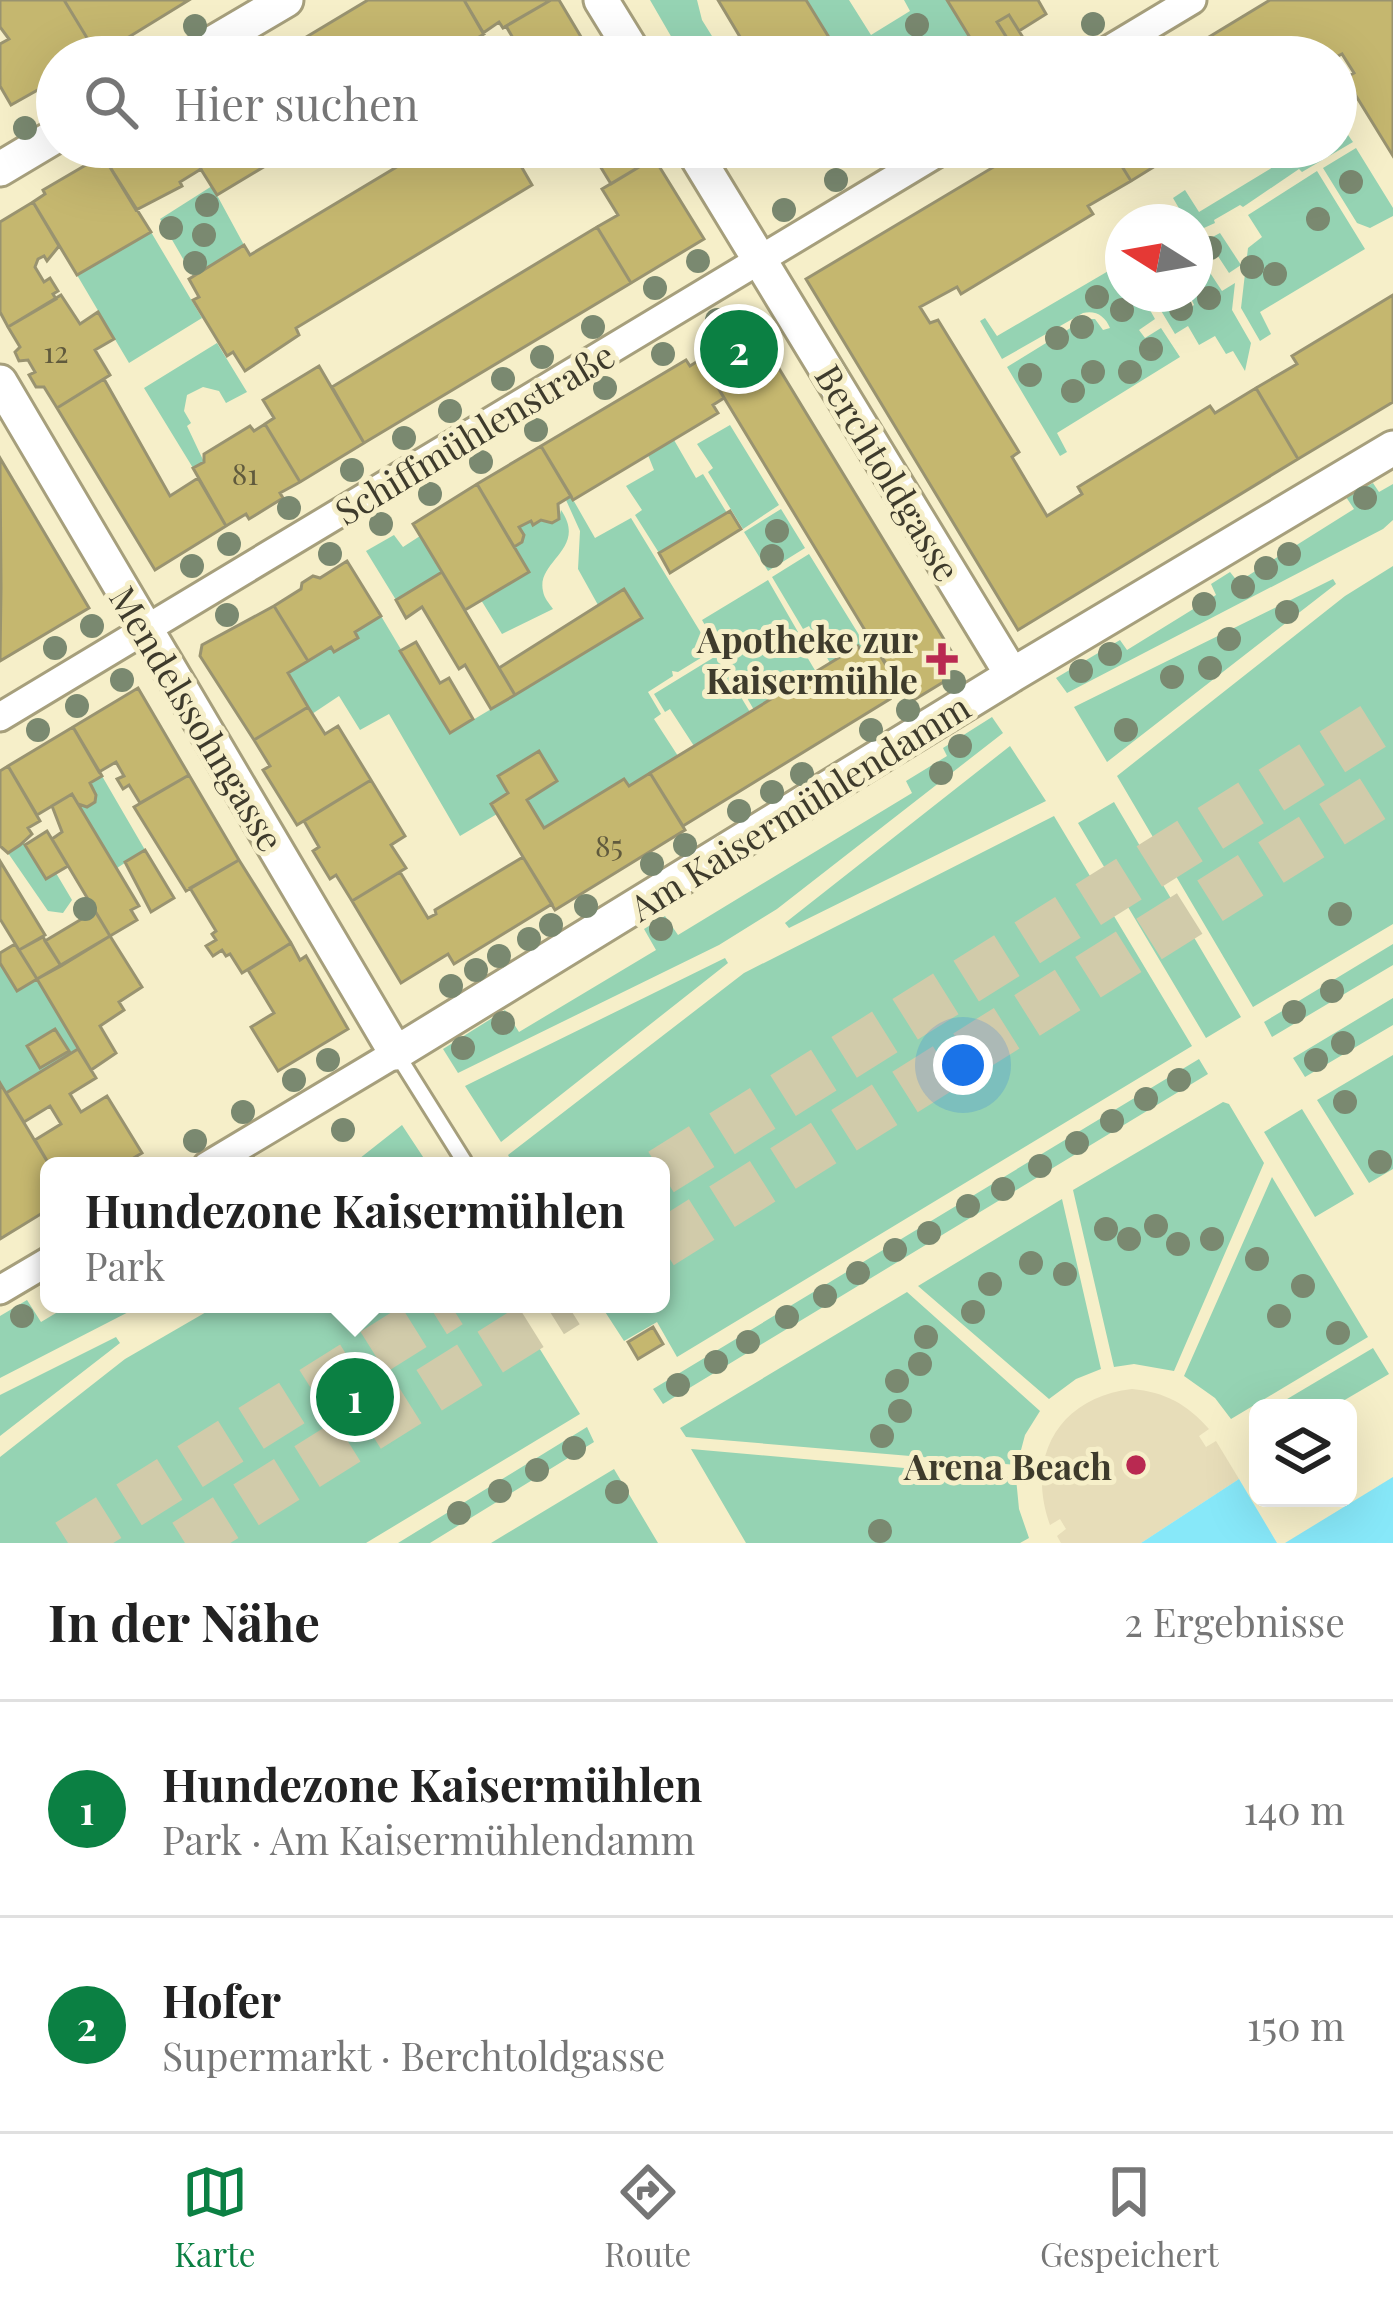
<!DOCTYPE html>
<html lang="de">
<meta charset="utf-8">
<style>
:root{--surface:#fff;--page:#f6f6f6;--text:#222;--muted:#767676;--line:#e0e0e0;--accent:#0b8043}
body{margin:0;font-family:"Playfair Display",serif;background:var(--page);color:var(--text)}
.controls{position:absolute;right:36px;bottom:36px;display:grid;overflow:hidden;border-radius:18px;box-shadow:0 12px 48px #0002}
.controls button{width:108px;height:108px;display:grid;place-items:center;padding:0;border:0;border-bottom:3px solid var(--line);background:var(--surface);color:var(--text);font:60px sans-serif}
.compass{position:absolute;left:1105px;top:204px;width:108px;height:108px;border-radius:50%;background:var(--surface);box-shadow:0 12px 48px #0002;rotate:281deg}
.you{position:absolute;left:963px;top:1065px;width:42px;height:42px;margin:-30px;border:9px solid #fff;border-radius:50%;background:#1a73e8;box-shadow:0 0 0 18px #1a73e833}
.badge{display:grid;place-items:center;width:78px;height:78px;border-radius:50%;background:var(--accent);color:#fff;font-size:39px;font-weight:700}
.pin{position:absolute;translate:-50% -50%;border:6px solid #fff;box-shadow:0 3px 12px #0006}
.popup{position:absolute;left:40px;top:1157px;width:630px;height:156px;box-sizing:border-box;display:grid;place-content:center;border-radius:18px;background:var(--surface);filter:drop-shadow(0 3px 9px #0005);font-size:39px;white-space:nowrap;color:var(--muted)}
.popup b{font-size:45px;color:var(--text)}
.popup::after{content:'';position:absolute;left:50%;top:100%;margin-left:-24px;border:24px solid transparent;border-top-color:var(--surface)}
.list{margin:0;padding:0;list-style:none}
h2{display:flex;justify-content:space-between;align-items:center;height:156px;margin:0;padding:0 48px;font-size:51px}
h2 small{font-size:39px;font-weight:400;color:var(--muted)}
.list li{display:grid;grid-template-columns:78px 1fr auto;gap:36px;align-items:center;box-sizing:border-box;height:216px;padding:0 48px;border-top:3px solid var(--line)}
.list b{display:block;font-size:45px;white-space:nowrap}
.list p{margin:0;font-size:39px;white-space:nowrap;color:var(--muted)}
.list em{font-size:39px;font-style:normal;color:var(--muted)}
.icon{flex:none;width:66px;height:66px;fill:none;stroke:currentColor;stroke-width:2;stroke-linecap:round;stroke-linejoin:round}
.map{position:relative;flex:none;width:1393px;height:1543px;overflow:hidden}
.search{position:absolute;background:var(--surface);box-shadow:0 12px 48px #0002;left:36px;right:36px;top:36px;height:132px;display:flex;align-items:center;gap:30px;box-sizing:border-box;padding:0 42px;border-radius:66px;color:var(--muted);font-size:45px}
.sheet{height:588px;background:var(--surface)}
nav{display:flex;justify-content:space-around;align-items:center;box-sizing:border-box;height:168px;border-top:3px solid var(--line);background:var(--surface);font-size:33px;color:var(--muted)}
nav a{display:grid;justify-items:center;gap:6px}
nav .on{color:var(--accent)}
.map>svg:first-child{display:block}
</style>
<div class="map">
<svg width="1393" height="1543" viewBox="0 0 1393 1543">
<rect width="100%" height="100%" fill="#f6efc9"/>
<!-- green -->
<path fill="#95d3b3" d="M650 0H697L702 20 725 57H683Z
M806 0H849L871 35 910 11 904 0H947L980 54 1007 38 1015 51 1005 57H841Z
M1341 125 1353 142 1302 172 1299 169 1243 207 1240 205 1214 220 1215 223 1195 232V222H1187L1173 198 1185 190 1199 212 1306 147H1336V128Z
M1356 148 1393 208V216L1370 228 1357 223 1323 168Z
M1317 171 1365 249 1260 312 1271 334 1260 341 1241 308 1248 248 1262 237 1248 215Z
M212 186 244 245 193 276 160 219Z
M151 232 202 318 129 363 77 275Z
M1220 233 1241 265 1229 273 1212 247 1199 256 1222 291 1235 283 1232 310 1251 343 1245 371 1233 351 1226 354 1215 336 1199 345 1188 326 1175 334 1160 309 1170 303 1178 316 1194 305 1189 294H1195V240L1205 241Z
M1122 263 1123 294H1141L1155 319 1139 330 1145 338 1161 328 1180 357 1057 433 1067 452 1060 456 1007 367 1085 319H1095L1103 330 1110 328C1105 316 1096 310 1083 313L1002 359 980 321 985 318 997 336Z
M217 343 247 392 226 403 219 391 203 387 187 395 184 411 191 423 187 426 204 462 193 468 144 388Z
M730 425 779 505 743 529 708 472 713 468 697 444Z
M674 440 696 478 703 474 727 513 659 553 635 515 642 510 626 486 654 470 648 455Z
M1373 483 1379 492 1393 484V520L1383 529 1067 693 1056 678 1120 640 1127 650 1216 595 1211 584 1230 572 1238 582 1354 509 1346 497Z
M571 496 595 538 631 518 712 651 678 672 672 671 673 676 648 692 661 714 654 719 678 756 629 786 623 779 544 828 527 800 557 780 539 752 508 793 491 804 497 814 460 836 389 714 360 730 339 696 312 714 288 673 331 647 335 652 358 638 355 632 381 616 451 733 642 619 625 589 598 605 578 569 580 531 566 500Z
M781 509 805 548 768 571 744 532Z
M561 510C588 549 536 561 543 591 544 598 549 603 553 609L502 634 481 600 529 572 514 547 524 535 519 527 531 521 533 525 541 520 552 523 559 519Z
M394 535 403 547 420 536 442 572 396 600 366 551Z
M809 554 869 651 863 655 857 646 830 663 809 626 803 629 772 577Z
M1393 566V924L1253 1007 1117 776 1345 596Z
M1333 579 1336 584 1107 762 1074 707Z
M768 580 798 632 794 635 816 672 754 710 702 620Z
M716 656 750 712 694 746 670 709 665 712 654 694Z
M992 717 1003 733 777 909 719 945 458 1073 443 1049 505 1010 519 1032 656 950 644 929 665 916 678 935 912 793 906 781 947 756 943 748Z
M1010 746 1046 801 789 928 785 923Z
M102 776 145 850 117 868 79 805 87 806 95 802 96 795 90 783Z
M1114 802 1241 1017 1206 1038 1078 823Z
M1054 816 1192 1046 677 1357 657 1322 624 1341 600 1304H661V1166H514L508 1155 744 973Z
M22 839 46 878 56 873 72 900 63 913 48 911 8 853Z
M1393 944V965L1272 1037 1264 1022Z
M725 958 728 963 501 1142 465 1086Z
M0 963 17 991 37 979 78 1049 6 1093 0 1083Z
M1393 998V1025L1305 1077 1293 1058Z
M1393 1055V1169L1369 1183 1317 1100Z
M1199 1059 1208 1074 663 1404 653 1389Z
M1223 1102 1229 1104 1264 1163 1174 1371 1134 1364 1114 1367 1073 1190Z
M1302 1109 1354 1194 1315 1217 1264 1132Z
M402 1125 429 1166H350Z
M1272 1177 1368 1337 1231 1419 1215 1398 1184 1376Z
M1062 1199 1101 1369 1076 1379 1049 1399 918 1286Z
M907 1292 1040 1411 1025 1435 1017 1465 686 1437 680 1428Z
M27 1300 41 1322 71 1304H144L0 1378V1316Z
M220 1304H512L580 1414 366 1543H0V1457L125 1359Z
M116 1337 120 1343 0 1436V1395Z
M1373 1348 1389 1374 1331 1408H1272Z
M587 1427 594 1442 430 1543H398Z
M691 1449 1016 1478 1019 1509 1029 1538 1020 1543H746Z
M614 1469 658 1543H491Z"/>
<!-- sand -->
<path fill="#e7ddb9" d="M1132 1389C1165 1392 1187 1404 1209 1429L1199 1436 1206 1447 1216 1441 1239 1479 1141 1543H1061L1057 1536 1066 1529 1060 1519 1050 1525C1025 1456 1060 1397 1132 1389Z"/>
<!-- water -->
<path fill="#87e8f9" d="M1393 1477V1543H1285Z
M1239 1479 1277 1543H1141Z"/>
<!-- building -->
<path fill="#c5b76f" stroke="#999370" stroke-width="3" d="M0 0H64L98 56 57 57V79L11 105 0 86V44L9 39 0 27Z
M64 0H189L98 56Z
M368 0H464L484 34 446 57H273Z
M464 0H551L503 28 499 22 483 33Z
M551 0H559L593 57H524L506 26Z
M718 0H806L841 57H752Z
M947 0H1038L1046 14 1019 31 1009 15 997 22 1007 38 980 54Z
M1270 0H1393V156L1345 78 1354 73 1342 54 1336 57H1176Z
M1009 15 1027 44 1015 51 997 22Z
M124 147H187L201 169 180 182 182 186 136 210 105 159Z
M187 147H297L217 195Z
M430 147H510L532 185 296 328 299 335 245 371 233 352 227 356 193 300 199 297 189 279 244 245 250 255Z
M583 147H648L654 158 611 184 592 153 588 156Z
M1027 147H1110L1131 181 1088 206 1093 214 961 294 957 287 920 307 930 323 938 320 1019 452 1012 457 1047 516 1082 494 1078 487 1210 406 1215 413 1256 388 1298 459 1018 630 806 279Z
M1110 147H1200L1177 161 1173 155 1131 181Z
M654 158 704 239 631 283 597 227 618 215 602 189Z
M105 159 151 232 77 275 33 202 45 194 43 190 91 162 93 165Z
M33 202 59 246 47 261 44 256 38 259 35 267 44 282 50 278 58 291 53 294 56 299 8 327 0 312V222Z
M597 227 631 283 364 443 332 387Z
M61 295 80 324 98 312 114 339 95 350 110 375 57 408 44 387H36L29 375 35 372 28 360 19 361 15 352 20 347 8 327Z
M1393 295V402L1298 459 1256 388 1297 364 1292 356Z
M750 321 956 659 943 667 950 678 909 703 697 353Z
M701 359 724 398 713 405 718 413 573 500 541 446 686 360 690 366Z
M319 366 364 443 300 482 265 424 274 418 263 400Z
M104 379 170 496 198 478 226 526 155 570 57 408Z
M265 424 300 482 280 493 283 498 249 519 246 514 226 526 193 468 204 462V454L250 426 254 431Z
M541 446 571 496 558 504 559 519 552 523 541 520 533 525 531 521 519 527 524 535 522 542 514 547 477 484Z
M0 458 89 608 0 661 1 588Z
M477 484 529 572 465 610 413 524Z
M730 511 741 529 670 573 659 553Z
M347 561 381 616 355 632 358 638 334 652 331 647 308 661 274 606 301 589 302 583 313 576 320 578Z
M442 572 515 695 491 709 465 665 459 669 422 607 406 618 396 600Z
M624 589 642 618 515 695 499 668Z
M274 606 308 661 288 673 308 707 254 740 200 656 202 645Z
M416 642 440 683 449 678 473 719 450 733 400 651Z
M858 646 863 655 876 647 899 685 886 693 890 699 683 826 650 773Z
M138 688 189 775 140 803 129 785 123 789 117 779 124 776 116 762 99 772 73 727Z
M308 707 325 734 338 726 371 780 297 825 263 770 270 766 254 740Z
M73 727 102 776 90 783 96 795 95 802 87 807 78 804 72 794 37 815 8 766Z
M539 751 557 781 527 800 544 828 624 779 629 786 650 773 685 830 555 910 491 804 508 793 498 776Z
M8 766 40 821 28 828 32 834 20 845 8 853 0 846V771Z
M189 775 239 860 186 891 134 807Z
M371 780 405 836 391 845 406 868 352 901 336 875 330 879 313 851 319 847 304 821Z
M72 794 139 906 131 910 137 920 110 936 52 839 62 832 52 806Z
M47 831 68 866 46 879 25 845Z
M145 850 174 898 151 912 125 862Z
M523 857 552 904 454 964 448 954 401 983 352 901 400 872 428 918 436 914 435 910Z
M239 860 291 943 242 973 230 954 226 956 222 950 213 956 206 946 216 940 212 934 216 931 190 888Z
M0 861 45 935 19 950 0 919Z
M95 911 110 936 61 966 45 941Z
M110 936 142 987 119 1002 124 1010 100 1026 116 1053 91 1070 37 979Z
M43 937 61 966 37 979 19 950Z
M291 943 300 960 306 956 348 1029 278 1071 251 1027 274 1013 248 970Z
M15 944 37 979 17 991 0 963V953Z
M55 1029 69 1051 40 1068 27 1046Z
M78 1049 96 1078 70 1094 81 1112 107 1096 142 1153 120 1166H50L35 1140 61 1124 50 1106 24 1122 6 1093Z
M0 1083 50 1166 49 1209 0 1239Z
M653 1327 663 1344 638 1359 628 1342Z"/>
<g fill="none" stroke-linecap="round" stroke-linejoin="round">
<!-- motorway-tunnel -->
<path stroke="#d1cbaa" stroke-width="48" stroke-dasharray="48 24" stroke-linecap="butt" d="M661 1172 1393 714
M661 1245 1393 786
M68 1543 450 1304
M185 1543 567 1304"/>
<defs>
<path id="service" d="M397 1054 464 1161"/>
<path id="minor" d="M1097 57 1192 0
M0 717 947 147
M207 1166 396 1053
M0 1290 49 1261"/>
<path id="tertiary" d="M601 0 636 57
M189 57 286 0
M691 147 1012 675
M0 169 57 135
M0 382 396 1053 1012 675 1393 448"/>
</defs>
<!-- service casing -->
<use href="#service" stroke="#a69f7c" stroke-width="20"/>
<!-- minor casing -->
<use href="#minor" stroke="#a69f7c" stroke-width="33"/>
<!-- tertiary casing -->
<use href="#tertiary" stroke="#a69f7c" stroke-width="39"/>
<!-- service -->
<use href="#service" stroke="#fff" stroke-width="14"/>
<!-- minor -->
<use href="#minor" stroke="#fff" stroke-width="27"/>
<!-- tertiary -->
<use href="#tertiary" stroke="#fff" stroke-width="33"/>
</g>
<!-- trees -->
<g fill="#7a8970">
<circle cx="1093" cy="24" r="12"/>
<circle cx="917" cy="25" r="12"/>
<circle cx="195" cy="26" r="12"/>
<circle cx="25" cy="128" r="12"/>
<circle cx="836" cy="180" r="12"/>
<circle cx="1351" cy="182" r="12"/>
<circle cx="207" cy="205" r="12"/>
<circle cx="784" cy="210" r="12"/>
<circle cx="1318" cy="219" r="12"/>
<circle cx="171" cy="228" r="12"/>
<circle cx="204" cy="235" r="12"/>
<circle cx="1210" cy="248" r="12"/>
<circle cx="698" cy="261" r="12"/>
<circle cx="195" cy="263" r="12"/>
<circle cx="1252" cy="267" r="12"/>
<circle cx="1275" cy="274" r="12"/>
<circle cx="655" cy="288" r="12"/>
<circle cx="1097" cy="297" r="12"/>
<circle cx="1209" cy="298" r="12"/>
<circle cx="1181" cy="309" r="12"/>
<circle cx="1122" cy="310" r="12"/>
<circle cx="717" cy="320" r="12"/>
<circle cx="593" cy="327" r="12"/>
<circle cx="1082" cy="327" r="12"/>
<circle cx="1057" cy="338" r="12"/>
<circle cx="1151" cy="349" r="12"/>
<circle cx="663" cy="354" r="12"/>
<circle cx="542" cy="357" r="12"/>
<circle cx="1093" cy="372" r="12"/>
<circle cx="1130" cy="372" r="12"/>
<circle cx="1030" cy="375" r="12"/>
<circle cx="503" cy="379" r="12"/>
<circle cx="605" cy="388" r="12"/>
<circle cx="1073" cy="391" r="12"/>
<circle cx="450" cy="411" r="12"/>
<circle cx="536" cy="430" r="12"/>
<circle cx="404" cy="438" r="12"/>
<circle cx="481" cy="462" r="12"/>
<circle cx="352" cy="470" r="12"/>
<circle cx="430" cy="494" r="12"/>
<circle cx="1365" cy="498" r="12"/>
<circle cx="289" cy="508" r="12"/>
<circle cx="381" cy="524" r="12"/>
<circle cx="777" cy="531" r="12"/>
<circle cx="229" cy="544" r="12"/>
<circle cx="330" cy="554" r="12"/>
<circle cx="1289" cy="554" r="12"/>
<circle cx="772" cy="556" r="12"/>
<circle cx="192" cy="566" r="12"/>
<circle cx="1266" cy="568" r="12"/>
<circle cx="1243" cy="587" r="12"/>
<circle cx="1204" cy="604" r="12"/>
<circle cx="1287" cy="612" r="12"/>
<circle cx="227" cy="615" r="12"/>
<circle cx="92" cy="626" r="12"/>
<circle cx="1229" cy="639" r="12"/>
<circle cx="55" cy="648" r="12"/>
<circle cx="1110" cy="654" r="12"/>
<circle cx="1210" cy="668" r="12"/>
<circle cx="1081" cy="671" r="12"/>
<circle cx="1172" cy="677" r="12"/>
<circle cx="122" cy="680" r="12"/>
<circle cx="954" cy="682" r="12"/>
<circle cx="77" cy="706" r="12"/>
<circle cx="908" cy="710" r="12"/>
<circle cx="38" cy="730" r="12"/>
<circle cx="871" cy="730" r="12"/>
<circle cx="1126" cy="730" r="12"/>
<circle cx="960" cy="746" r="12"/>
<circle cx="941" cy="773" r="12"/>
<circle cx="802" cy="774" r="12"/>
<circle cx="772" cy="792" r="12"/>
<circle cx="739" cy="811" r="12"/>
<circle cx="685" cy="845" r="12"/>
<circle cx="652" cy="864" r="12"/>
<circle cx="586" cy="906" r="12"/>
<circle cx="85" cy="909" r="12"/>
<circle cx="1340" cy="914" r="12"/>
<circle cx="551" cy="925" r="12"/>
<circle cx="661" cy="929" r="12"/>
<circle cx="529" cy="939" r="12"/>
<circle cx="499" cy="956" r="12"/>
<circle cx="476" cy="970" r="12"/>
<circle cx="451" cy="986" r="12"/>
<circle cx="1332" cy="991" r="12"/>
<circle cx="1294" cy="1012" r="12"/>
<circle cx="503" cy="1023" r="12"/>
<circle cx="1343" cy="1043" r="12"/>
<circle cx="463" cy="1048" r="12"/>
<circle cx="328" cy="1060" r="12"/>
<circle cx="1316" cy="1060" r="12"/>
<circle cx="294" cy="1080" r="12"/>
<circle cx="1179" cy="1080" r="12"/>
<circle cx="1146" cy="1099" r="12"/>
<circle cx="1345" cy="1102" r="12"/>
<circle cx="243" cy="1112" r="12"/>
<circle cx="1112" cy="1121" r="12"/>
<circle cx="343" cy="1130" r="12"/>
<circle cx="195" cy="1141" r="12"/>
<circle cx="1077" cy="1143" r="12"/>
<circle cx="1380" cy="1162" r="12"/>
<circle cx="1040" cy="1166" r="12"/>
<circle cx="1003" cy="1189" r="12"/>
<circle cx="968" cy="1206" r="12"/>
<circle cx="1156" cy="1226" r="12"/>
<circle cx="1106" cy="1229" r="12"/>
<circle cx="929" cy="1233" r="12"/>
<circle cx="1129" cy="1239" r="12"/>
<circle cx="1212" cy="1239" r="12"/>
<circle cx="1178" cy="1244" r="12"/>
<circle cx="895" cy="1250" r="12"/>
<circle cx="1257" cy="1259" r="12"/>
<circle cx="1031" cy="1263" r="12"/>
<circle cx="858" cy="1273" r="12"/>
<circle cx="1065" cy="1274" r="12"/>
<circle cx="990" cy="1284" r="12"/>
<circle cx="1303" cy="1286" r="12"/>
<circle cx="825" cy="1296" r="12"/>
<circle cx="973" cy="1312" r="12"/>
<circle cx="22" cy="1316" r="12"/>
<circle cx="1279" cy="1316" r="12"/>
<circle cx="787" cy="1317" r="12"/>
<circle cx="1338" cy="1333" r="12"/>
<circle cx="926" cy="1337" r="12"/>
<circle cx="748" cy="1342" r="12"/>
<circle cx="716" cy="1362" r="12"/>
<circle cx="920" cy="1364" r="12"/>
<circle cx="897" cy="1381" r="12"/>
<circle cx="678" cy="1385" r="12"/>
<circle cx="900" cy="1411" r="12"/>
<circle cx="882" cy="1436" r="12"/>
<circle cx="574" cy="1448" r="12"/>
<circle cx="537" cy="1470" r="12"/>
<circle cx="500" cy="1491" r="12"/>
<circle cx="617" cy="1492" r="12"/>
<circle cx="459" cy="1513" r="12"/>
<circle cx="880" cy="1531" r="12"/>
</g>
<!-- markers -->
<g fill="#b92951" stroke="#f6efc9" stroke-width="4.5">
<path d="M936 641h12v12h12v12h-12v12h-12v-12h-12v-12h12z"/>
<circle cx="1136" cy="1465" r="12"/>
</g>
<g text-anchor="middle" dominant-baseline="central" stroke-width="10" stroke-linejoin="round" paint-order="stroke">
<!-- number labels -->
<g font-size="30" fill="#605a3d">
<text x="56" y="351">12</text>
<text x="245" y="473">81</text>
<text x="609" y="845">85</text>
</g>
<!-- street labels -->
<g font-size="36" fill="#3e3b2c" stroke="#f6efc9">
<text transform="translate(474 432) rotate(-31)">Schiffmühlenstraße</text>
<text transform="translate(889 472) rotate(59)">Berchtoldgasse</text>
<text transform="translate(198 718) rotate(59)">Mendelssohngasse</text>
<text transform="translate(799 806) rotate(-32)">Am Kaisermühlendamm</text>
</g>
<!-- poi labels -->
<g font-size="36" font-weight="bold" fill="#3e3b2c" stroke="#f6efc9" text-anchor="end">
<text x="918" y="638">Apotheke zur<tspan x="918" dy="41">Kaisermühle</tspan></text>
<text x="1112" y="1465">Arena Beach</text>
</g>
</g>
</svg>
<div class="controls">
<button><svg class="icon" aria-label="layers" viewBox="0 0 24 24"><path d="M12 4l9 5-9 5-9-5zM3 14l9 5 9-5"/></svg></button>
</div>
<svg class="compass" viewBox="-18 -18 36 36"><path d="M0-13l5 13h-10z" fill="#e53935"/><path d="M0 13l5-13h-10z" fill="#767676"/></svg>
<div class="you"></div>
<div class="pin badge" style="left:355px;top:1397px">1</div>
<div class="popup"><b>Hundezone Kaisermühlen</b>Park</div>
<div class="pin badge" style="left:739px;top:349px">2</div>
<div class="search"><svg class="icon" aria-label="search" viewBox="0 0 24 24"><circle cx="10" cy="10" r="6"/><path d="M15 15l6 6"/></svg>Hier suchen</div>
</div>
<section class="sheet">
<h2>In der Nähe<small>2 Ergebnisse</small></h2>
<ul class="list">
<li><span class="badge">1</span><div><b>Hundezone Kaisermühlen</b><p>Park · Am Kaisermühlendamm</p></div><em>140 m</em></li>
<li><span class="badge">2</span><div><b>Hofer</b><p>Supermarkt · Berchtoldgasse</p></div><em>150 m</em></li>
</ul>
</section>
<nav>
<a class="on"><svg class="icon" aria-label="map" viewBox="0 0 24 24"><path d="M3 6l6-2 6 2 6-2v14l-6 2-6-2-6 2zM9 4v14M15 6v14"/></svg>Karte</a>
<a><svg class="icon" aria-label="directions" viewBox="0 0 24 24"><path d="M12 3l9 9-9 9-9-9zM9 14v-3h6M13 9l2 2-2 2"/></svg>Route</a>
<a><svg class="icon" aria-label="saved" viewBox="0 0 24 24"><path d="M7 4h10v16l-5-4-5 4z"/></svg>Gespeichert</a>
</nav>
